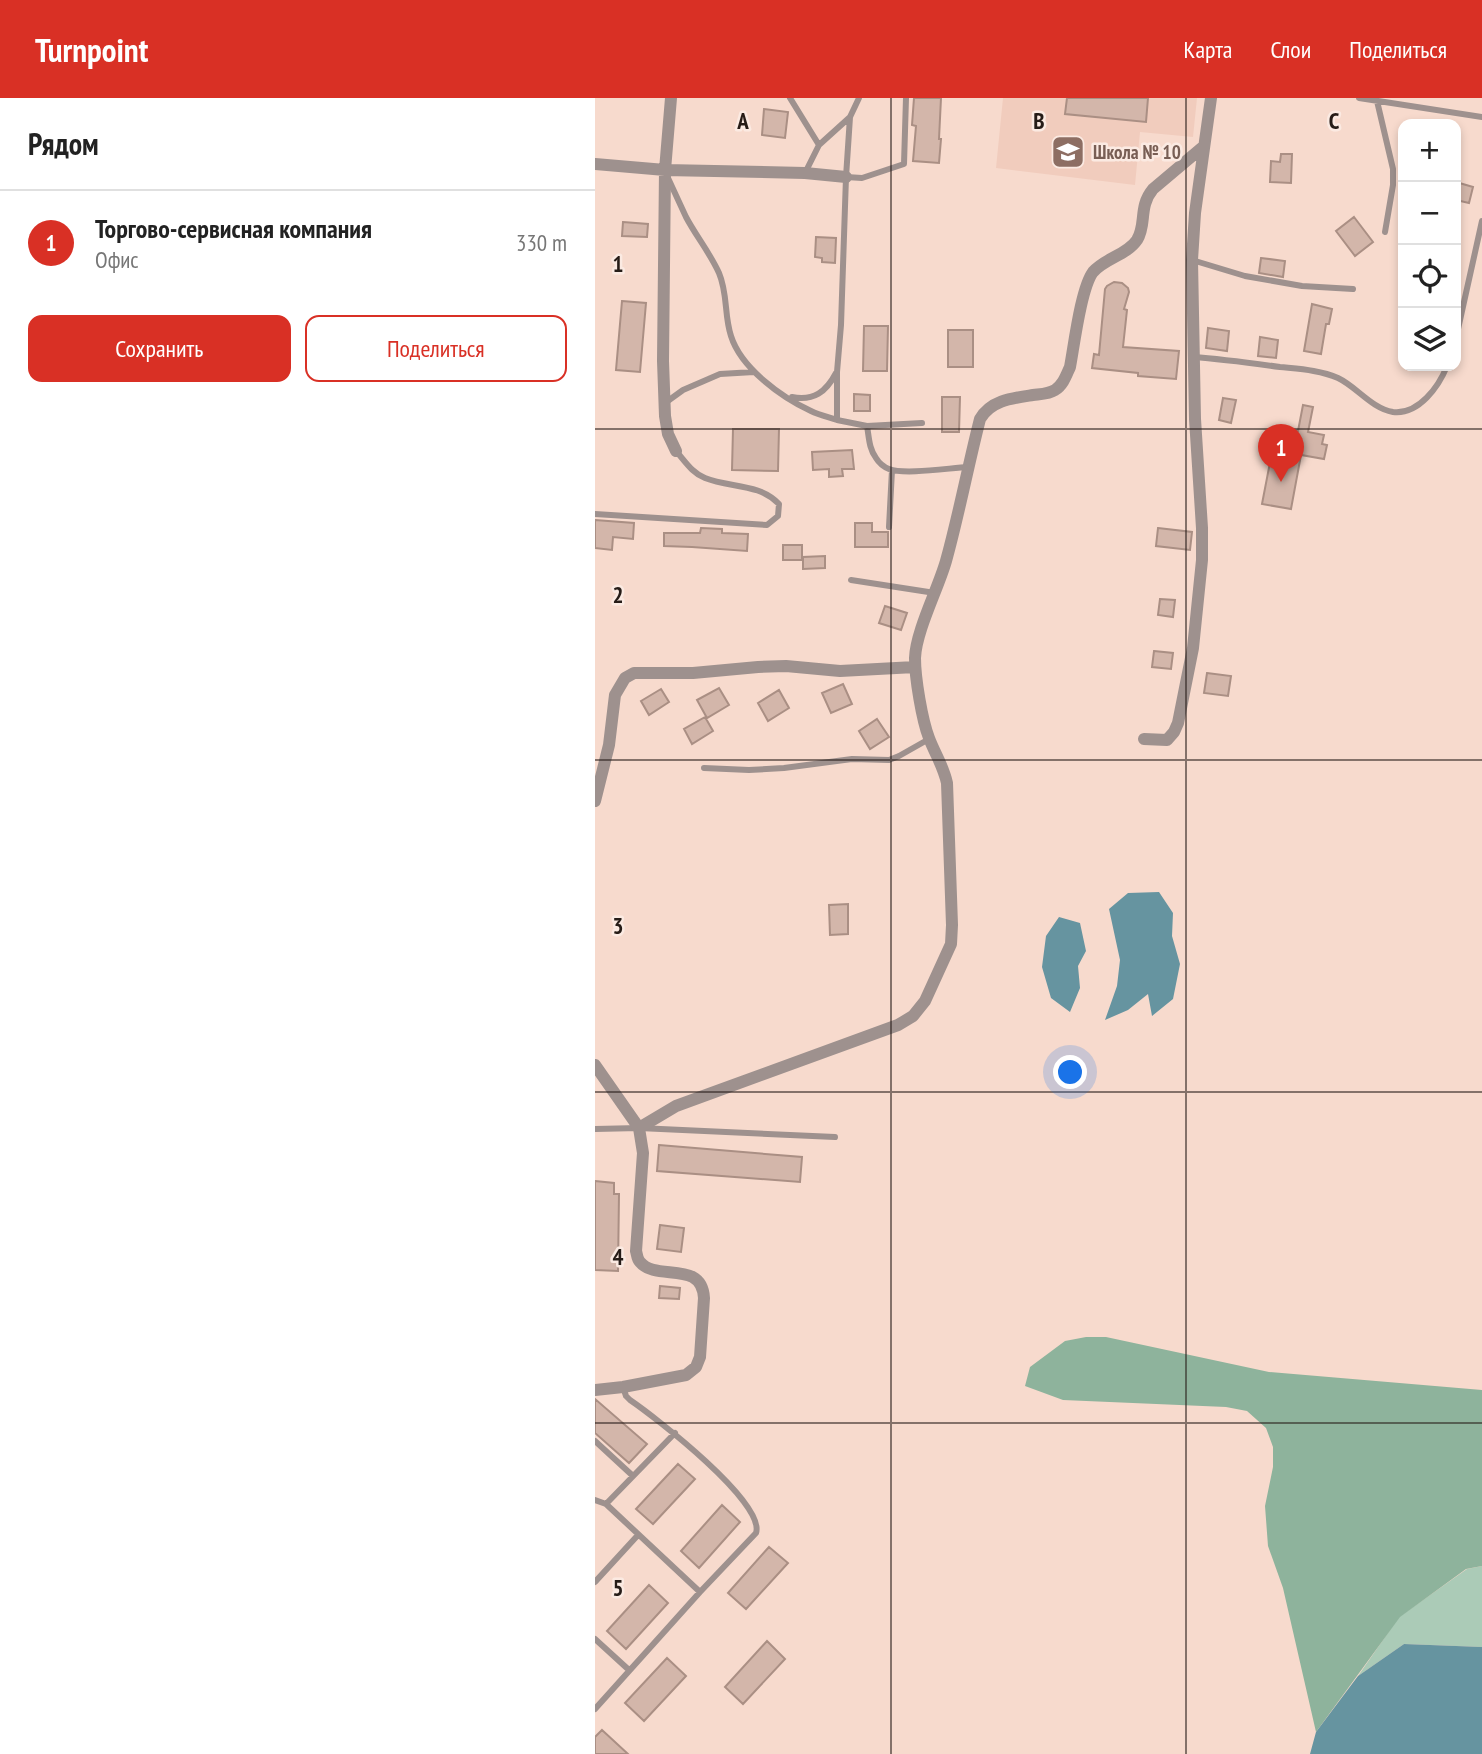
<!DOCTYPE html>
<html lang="ru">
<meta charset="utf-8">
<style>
:root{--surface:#fff;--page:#f6f6f6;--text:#222;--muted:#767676;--line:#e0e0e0;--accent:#d93025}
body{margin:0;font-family:"PT Sans Narrow",sans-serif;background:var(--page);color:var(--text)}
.controls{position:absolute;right:21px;top:21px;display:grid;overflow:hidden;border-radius:14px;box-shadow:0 4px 10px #0003}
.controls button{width:63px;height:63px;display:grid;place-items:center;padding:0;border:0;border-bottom:2px solid var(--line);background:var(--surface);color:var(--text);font:35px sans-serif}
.you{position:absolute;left:476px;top:975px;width:24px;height:24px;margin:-18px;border:5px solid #fff;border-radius:50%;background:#1a73e8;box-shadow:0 0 0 10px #1a73e833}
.badge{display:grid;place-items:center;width:46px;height:46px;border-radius:50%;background:var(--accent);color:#fff;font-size:23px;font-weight:700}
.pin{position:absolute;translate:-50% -58px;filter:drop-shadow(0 2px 4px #0008)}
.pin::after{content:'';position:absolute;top:37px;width:24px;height:21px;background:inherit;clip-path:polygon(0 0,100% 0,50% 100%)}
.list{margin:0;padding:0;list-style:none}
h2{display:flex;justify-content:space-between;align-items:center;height:91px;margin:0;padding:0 28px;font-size:30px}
h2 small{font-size:23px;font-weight:400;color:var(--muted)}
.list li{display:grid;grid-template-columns:46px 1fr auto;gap:21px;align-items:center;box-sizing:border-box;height:105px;padding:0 28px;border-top:2px solid var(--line)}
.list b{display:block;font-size:26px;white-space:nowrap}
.list p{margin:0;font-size:23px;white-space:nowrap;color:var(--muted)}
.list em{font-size:23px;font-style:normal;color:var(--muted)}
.actions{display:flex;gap:14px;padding:21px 28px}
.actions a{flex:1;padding:16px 0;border:2px solid var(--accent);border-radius:14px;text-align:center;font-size:24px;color:var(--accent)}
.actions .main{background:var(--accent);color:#fff}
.icon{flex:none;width:38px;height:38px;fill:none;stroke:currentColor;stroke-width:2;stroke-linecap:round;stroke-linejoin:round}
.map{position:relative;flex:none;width:887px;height:1656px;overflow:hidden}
header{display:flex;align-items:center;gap:42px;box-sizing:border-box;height:98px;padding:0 35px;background:var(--accent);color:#fff}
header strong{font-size:33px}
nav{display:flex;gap:38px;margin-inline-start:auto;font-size:24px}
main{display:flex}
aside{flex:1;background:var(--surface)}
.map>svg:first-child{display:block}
</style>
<header>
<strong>Turnpoint</strong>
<nav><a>Карта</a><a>Слои</a><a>Поделиться</a></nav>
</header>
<main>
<aside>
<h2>Рядом<small></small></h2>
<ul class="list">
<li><span class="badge">1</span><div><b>Торгово-сервисная компания</b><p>Офис</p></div><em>330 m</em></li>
</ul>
<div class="actions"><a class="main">Сохранить</a><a>Поделиться</a></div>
</aside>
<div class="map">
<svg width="887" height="1656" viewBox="0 0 887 1656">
<rect width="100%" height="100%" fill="#f7dacd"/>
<!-- built -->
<path fill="#f1ccbd" d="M408 0H602L598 39 545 34 540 87 401 70Z"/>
<!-- green -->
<path fill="#abcbb7" d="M887 1468V1549L809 1546 763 1578 804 1519 872 1471Z"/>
<!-- forest -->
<path fill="#8eb39c" d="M491 1239H511L674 1274 887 1292V1468L871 1471 805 1519 721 1634 688 1490 673 1448 670 1408 678 1369V1349L671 1330 652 1313 631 1309 468 1302 430 1288 435 1269 470 1243Z"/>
<!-- water -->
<path fill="#6694a0" d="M564 794 578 815 577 838 585 866 578 901 557 918 553 896 533 912 510 922 522 888 525 862 514 811 533 795Z
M464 819 485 825 491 853 483 868 485 890 475 914 456 900 447 869 451 838Z
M809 1546 887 1549V1656H715L721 1634 763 1578Z"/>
<!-- building -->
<path fill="#d3b6aa" stroke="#aa8f84" stroke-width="2" d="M319 0H346L344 41H346L344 65 318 63 321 28 317 27Z
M472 0H553L551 24 470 16Z
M169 11 193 14 190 40 167 37Z
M686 56H697L696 85 675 84 676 63 685 64Z
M861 84 878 89 874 105 861 102Z
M759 119 778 144 760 158 741 133Z
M28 124 53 126 52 139 27 138Z
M221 139 241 140 240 165 227 164V160L220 159Z
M666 160 690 163 688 179 664 175Z
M519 184 527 185 533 190 534 194 529 211 532 212 528 249 584 253 581 281 543 278V275L497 270 499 256 504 257 510 191 512 188Z
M27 203 51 205 45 274 21 272Z
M717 206 737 211 734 226H731L726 256 709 253Z
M269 228H293L292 273H268Z
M613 230 634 233 632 253 611 250Z
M353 232H378V269H353Z
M665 239 683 242 681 260 663 258Z
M259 296 275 297V313H259Z
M347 299H365L364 334H347Z
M628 300 641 302 636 325 624 322Z
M708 307 718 309 713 334 729 337 727 346 732 347 729 361 706 357 696 411 667 406 682 328 703 333Z
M138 331H184L183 373 137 372Z
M257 352 259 371H247L248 378 234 379V371L218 372 217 354Z
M0 422 39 425 38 441 18 439 17 452 0 450Z
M260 425H277V434H293V449H260Z
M106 430 127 431V435L153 436 152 453 97 449 69 448V435H105Z
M563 430 597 434 595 452 561 448Z
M188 447H207V462H188Z
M230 458V470L208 471V459Z
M565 501 580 502 578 519 563 517Z
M290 508 312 515 306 532 284 525Z
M559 553 578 555 576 571 557 569Z
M612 575 636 578 633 598 609 595Z
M248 586 257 606 236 615 227 595Z
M124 590 134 607 112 620 102 602Z
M66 591 74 604 54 617 46 603Z
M184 592 194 610 173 623 163 605Z
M110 619 118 633 97 646 89 631Z
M282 621 294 639 275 651 264 633Z
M253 806V836L235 837 234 807Z
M64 1047 207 1059 205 1084 62 1073Z
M0 1083 19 1085V1096H24L23 1173 0 1172Z
M65 1127 89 1130 86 1154 62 1151Z
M65 1188 85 1190 84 1201 64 1200Z
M0 1301 52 1346 34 1365 0 1335Z
M83 1366 100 1381 58 1426 41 1411Z
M127 1407 145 1424 104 1470 86 1453Z
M174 1449 193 1465 151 1511 133 1495Z
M54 1487 73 1505 31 1551 12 1533Z
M172 1543 190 1561 148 1606 130 1589Z
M72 1560 91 1578 49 1623 30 1605Z
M7 1632 33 1656H0V1639Z"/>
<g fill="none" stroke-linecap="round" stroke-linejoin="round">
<!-- service -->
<path stroke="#9e918e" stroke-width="6" d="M195 0 224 47
M764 0 887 19
M782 3 798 71V87L790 134
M210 75 224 47 255 19
M251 79 267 80 309 66 311 0
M73 80C79 93 85 106 91 119 101 138 115 155 124 175 133 196 129 217 136 238 146 270 186 299 216 313 224 317 233 319 242 322V274L246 227 251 79 255 19 264 0
M597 162 650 178 707 188 758 191
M861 240 887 123
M598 259C627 261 656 265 685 269 704 271 725 272 743 280 762 289 776 310 798 314 824 317 844 288 852 268
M197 299C219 303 231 294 241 275
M70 305 88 292 125 276 159 274
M242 322 272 328C274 339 274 351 281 360 284 365 289 369 294 371 310 377 354 370 373 369
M272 328 327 325
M0 416 172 427 183 418 184 406C164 385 135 390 110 380 97 375 90 363 81 353
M294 429 297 372
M256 482 340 495
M109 670 154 672 189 670 257 661 294 662 304 658 334 641
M0 1031 44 1030 240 1039
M0 1343 38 1378
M0 1402 11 1406 105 1494
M11 1406 80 1335
M0 1484 43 1437
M0 1541 34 1572
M0 1611 105 1494 161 1435C171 1405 60 1319 35 1302L31 1298 28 1289"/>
<!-- minor -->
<path stroke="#9e918e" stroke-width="12" d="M76 0 70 72 68 263 70 318 73 336 81 353
M0 66 70 72 210 75 251 79
M549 641 572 642 579 634 583 625 598 550 607 462V430L600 321 597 162 600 115 616 0
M0 703 14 647 20 597 30 580 39 575H98L163 569 191 568 245 573 320 569
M0 967 44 1030 48 1055 41 1153C42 1156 42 1161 45 1164 61 1184 107 1161 109 1200L105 1259 101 1269 91 1277 28 1289 0 1292
M44 1030 81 1008 303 927 318 918 330 903 356 846 357 827 352 685C348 667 340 656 334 640 327 622 320 580 320 560 321 533 343 491 351 463 364 416 373 368 385 321 396 302 418 300 438 297 446 296 454 296 460 292 468 287 471 278 475 269 479 248 486 190 498 174 510 160 532 157 542 142 552 126 543 109 558 91L609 48"/>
</g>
<!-- grid -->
<path fill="none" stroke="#261c17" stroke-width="2" stroke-opacity="0.55" d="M296 0V1656M591 0V1656M0 331H887M0 662H887M0 994H887M0 1325H887"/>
<!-- icons -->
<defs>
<symbol id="school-square" viewBox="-11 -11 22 22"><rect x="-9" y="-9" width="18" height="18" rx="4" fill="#8d6e63" stroke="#fbeae2"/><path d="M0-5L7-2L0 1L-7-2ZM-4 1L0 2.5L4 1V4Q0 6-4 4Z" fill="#fff"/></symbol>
</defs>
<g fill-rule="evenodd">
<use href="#school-square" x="454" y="35" width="38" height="38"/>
</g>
<g text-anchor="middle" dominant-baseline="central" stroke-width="5" stroke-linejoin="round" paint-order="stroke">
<!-- education labels -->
<g font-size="19" font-weight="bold" fill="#785e54" stroke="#fbeae2" text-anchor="start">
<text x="498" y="54">Школа № 10</text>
</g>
</g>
<g font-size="23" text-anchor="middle" font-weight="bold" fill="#261c17" stroke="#fbeae2" stroke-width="5" stroke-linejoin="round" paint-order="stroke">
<text x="148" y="31">A</text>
<text x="444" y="31">B</text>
<text x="739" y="31">C</text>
<text x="23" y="174">1</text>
<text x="23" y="505">2</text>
<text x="23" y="836">3</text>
<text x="23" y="1167">4</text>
<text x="23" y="1498">5</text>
</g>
</svg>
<div class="controls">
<button>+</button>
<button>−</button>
<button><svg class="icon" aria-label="locate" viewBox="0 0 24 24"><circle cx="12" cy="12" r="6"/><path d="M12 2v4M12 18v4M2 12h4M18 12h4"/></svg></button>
<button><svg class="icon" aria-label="layers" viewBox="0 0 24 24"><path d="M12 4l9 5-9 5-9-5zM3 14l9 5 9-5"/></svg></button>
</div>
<div class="you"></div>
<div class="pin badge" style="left:686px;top:384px">1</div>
</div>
</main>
